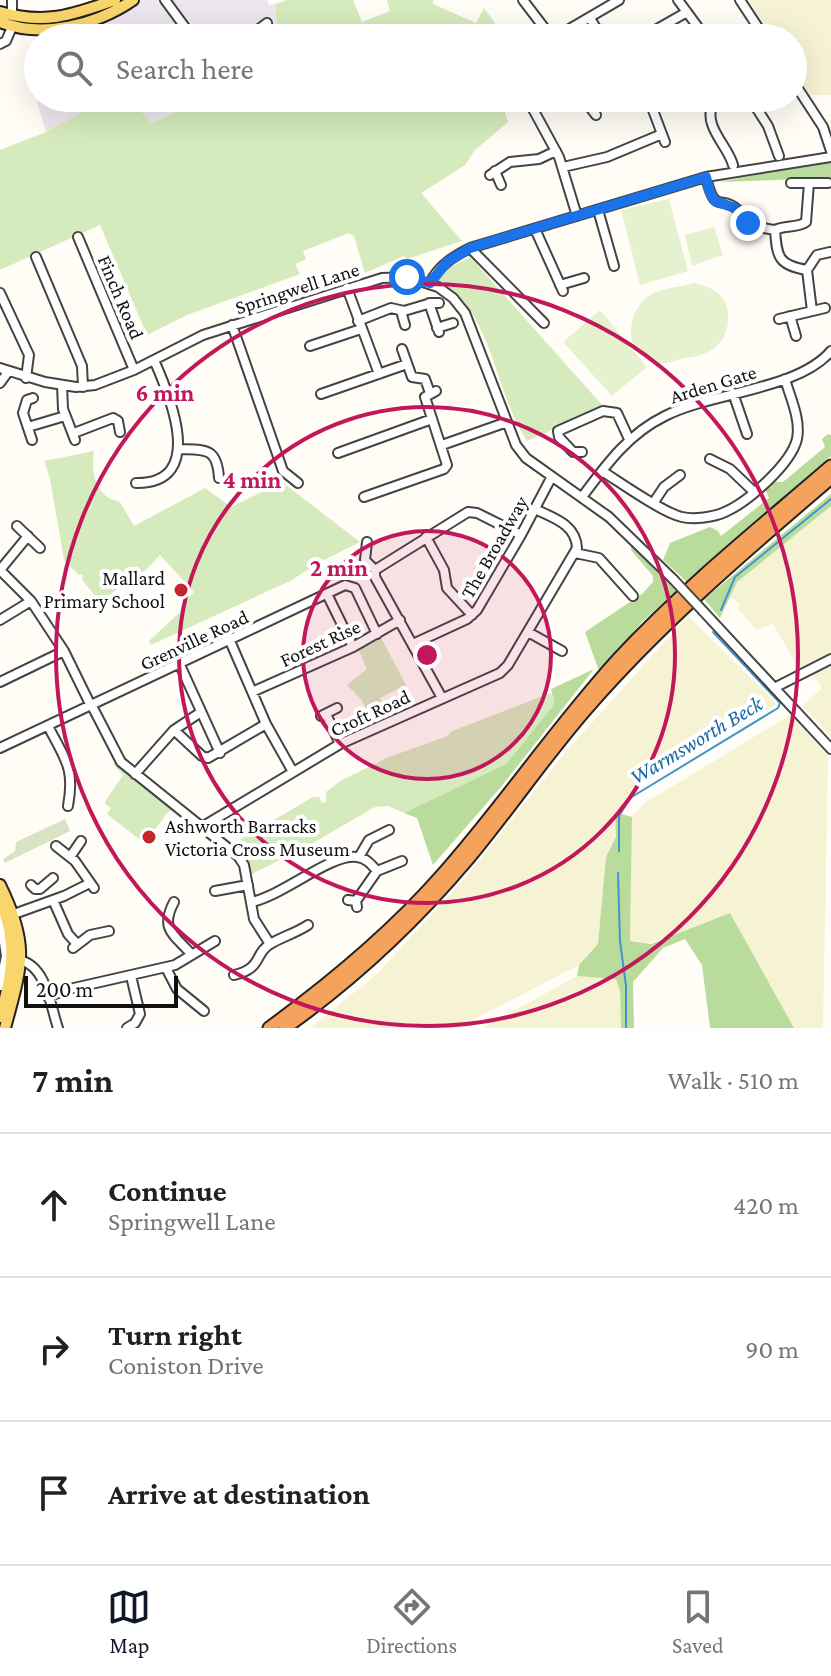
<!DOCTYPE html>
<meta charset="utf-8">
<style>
:root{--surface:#fff;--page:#f6f6f6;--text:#202124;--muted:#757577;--line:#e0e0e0;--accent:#111827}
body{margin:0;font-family:"Crimson Pro",serif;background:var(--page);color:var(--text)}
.scale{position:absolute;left:24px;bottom:20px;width:154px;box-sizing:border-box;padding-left:8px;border:4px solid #111;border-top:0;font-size:22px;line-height:28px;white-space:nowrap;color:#111;-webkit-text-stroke:6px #fff;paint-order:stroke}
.stop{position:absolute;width:24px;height:24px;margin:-18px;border:6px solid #1a73e8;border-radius:50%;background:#fff}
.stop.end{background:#1a73e8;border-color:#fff;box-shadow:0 2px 8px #0008}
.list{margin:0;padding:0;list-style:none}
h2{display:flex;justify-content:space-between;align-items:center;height:104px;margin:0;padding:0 32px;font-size:34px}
h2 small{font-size:26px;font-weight:400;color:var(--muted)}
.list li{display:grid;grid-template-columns:52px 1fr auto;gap:24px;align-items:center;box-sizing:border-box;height:144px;padding:0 32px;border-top:2px solid var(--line)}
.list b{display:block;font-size:30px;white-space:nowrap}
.list p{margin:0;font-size:26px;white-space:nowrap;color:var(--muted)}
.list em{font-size:26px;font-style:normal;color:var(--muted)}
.icon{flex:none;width:44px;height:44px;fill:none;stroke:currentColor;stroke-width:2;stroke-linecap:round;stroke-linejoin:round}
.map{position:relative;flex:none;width:831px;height:1028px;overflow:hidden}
.search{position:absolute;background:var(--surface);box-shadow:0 8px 32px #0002;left:24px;right:24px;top:24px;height:88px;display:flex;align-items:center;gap:20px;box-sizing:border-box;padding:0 28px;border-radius:44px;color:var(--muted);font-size:30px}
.sheet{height:536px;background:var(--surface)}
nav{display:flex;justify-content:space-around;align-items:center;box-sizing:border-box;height:112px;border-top:2px solid var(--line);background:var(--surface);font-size:22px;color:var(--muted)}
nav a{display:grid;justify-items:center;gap:4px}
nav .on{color:var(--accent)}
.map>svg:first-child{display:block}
</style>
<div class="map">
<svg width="831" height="1028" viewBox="0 0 831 1028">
<rect width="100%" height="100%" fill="#fffdf5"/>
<!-- industrial -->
<path fill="#eee6ef" d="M139 0H267L269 5 275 4 278 38H47Z
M42 98H107L46 132 37 102Z
M130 98H212L186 111 184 109 151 123Z"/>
<!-- farmland -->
<path fill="#f6f3d4" d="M748 0H831V95H810L793 69V38H773Z
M831 506V736L802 706 822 688 812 674 803 676 773 624 756 630 738 609 740 603 730 598 737 582Z
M688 616 777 704 636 787 615 812 616 837 606 857 598 944 579 965 457 1028H310L377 974 465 878 569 748Z
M790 715 828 756 823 1028H794L730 913 684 932 648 943 630 941 632 817 643 804Z
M577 976 616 978 620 991 621 1028H482Z"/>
<!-- green -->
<path fill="#d5ebbd" d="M287 0H353L362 22 390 11 387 0H433V4L476 23 484 8 506 38H278L275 4Z
M107 98H130L151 123 184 109 186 111 212 98H226L229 104 238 98H500L508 122 475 150 465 165 421 193 462 241 407 259 404 256 365 273 354 236 349 233 303 251 306 259 295 264 300 274 187 315 147 335 100 225 0 270V150L46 132Z
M470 257 604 407 527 441C498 397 495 335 458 295 453 290 445 285 438 281L447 269Z
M94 451C91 473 95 497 120 502L134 526 205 488 231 507 282 482 360 542 322 561 290 581 151 645 149 641 180 612 183 602 194 592 160 555 139 577 128 582 123 578 116 585 118 588 107 598 98 599 82 580 83 574 79 575 64 560 50 479 44 461Z
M380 636 406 685 380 698 387 718 373 724 361 699 347 685 367 669 358 649Z
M551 693 554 702 552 707 506 764 404 813 388 806 375 807 304 848 250 875 241 853 231 845 313 797H319L322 803 326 802V792L342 780 389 757 448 736 452 731Z
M115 761 173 810 168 812 147 840 141 836 139 839 107 814 111 808 105 804 106 800 123 775 113 764Z"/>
<!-- forest -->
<path fill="#b9dc9c" d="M831 161V178L719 182Z
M828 434 831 435V456L687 582 663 560 670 543 710 527 718 531 721 536 769 498 765 489 772 482H783L825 447 822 439Z
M831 494V506L737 582 720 618 704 599Z
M631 542 676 591 643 621 599 671 585 632 642 594 653 582V576L631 550Z
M594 669 500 788 433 865 417 818 404 813 506 764 552 707 554 702 551 689Z
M615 812 632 817 630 941 651 944 730 913 794 1028H710L702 965 685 939 663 948 633 982 634 1028H621L620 991 616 979 577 976 579 965 598 944 606 857 616 837Z"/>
<!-- cemetery -->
<path fill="#d9e3c4" d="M65 819 70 831 5 863 3 859 15 851 16 842Z"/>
<!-- pitch -->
<path fill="#e6f2cf" d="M669 199 688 271 640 285 621 210Z
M714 227 723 255 692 266 685 235Z
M695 283C703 285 711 288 718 293 735 308 730 340 710 351 702 356 690 357 681 359 670 362 661 366 651 362 621 351 627 306 654 293 666 288 682 286 695 283Z
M600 310 647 367 612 396 563 342Z"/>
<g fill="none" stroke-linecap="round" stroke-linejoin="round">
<!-- stream -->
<path stroke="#3f96cf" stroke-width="2" d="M721 610 735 577 831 499
M619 851V816L630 798 778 708 780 703 713 632
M618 873 620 941 626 986V1028"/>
<defs>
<path id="minor" d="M12 0V15
M165 0 193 38
M523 0 552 38
M678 0 706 38
M740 0 765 38
M590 18 602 38
M643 37 687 12
M247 38 267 23
M554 38 619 0
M0 44 6 41 12 27
M793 81 823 127 831 151
M527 98 559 157 577 216
M583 98 596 115
M722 98 712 106C704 127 728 146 733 165
M750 98 768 126 779 156
M651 105 665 142
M563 167 607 157 662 134
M495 171 501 185
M490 175 510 162 539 159 556 151
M706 177C715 216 721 194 738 210 756 227 749 226 775 230 777 257 778 265 807 270
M791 183H828
M598 210 614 266
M535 229 563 291
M775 230C785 225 798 228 806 222L809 183
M78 237 134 370
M470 248 544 323
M36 257 82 366 83 387
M430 283C438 266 454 256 470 248L706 177 831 157
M560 285 584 278
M347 288 379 374
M0 293 29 355 26 378
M429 303 439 332
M401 311 405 325
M812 311 807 270 817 255 830 252
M790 316 796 336
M779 319 825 308
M358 321 391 308 404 311 431 303H439
M232 325 283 471 298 483
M437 328 453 323
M310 346 361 329
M402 349 412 377 425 379 430 393
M0 368 45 382 76 387 95 385 134 370 203 335 382 278 407 277 438 287 453 298 465 313 516 445 526 458 609 517 673 579
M0 383 8 372
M62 385 63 409 75 440
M733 393 747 434
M321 394 407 364
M28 427 65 416
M74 433 113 418 118 421 120 432
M32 440 23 413 27 400 33 398
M442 445 507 422
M178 449C204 450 217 446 219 478
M582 452H573L559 437 558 431 603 411 617 413 629 439
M338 453 432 419
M710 459 730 469 753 491
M602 471C621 483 663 513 682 517 694 520 714 517 725 512 748 502 791 464 797 439 801 419 790 397 785 379
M136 483C207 484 170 396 154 360
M364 497 444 469 447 465 425 397 436 391
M582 497C606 465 628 434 665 416 712 392 798 390 831 351
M654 502 664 487 680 475
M17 526 40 548
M426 537 444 570 447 588 472 615
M367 542 365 560 375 570V577L442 698
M575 553 599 558 633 596
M0 570 31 601 64 651 91 706
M0 570 28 536
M375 570 468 512 477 513 521 535
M327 594 353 647
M703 611 831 749
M0 620 31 601
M528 632 562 651
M230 641 266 724 293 772
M413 644 467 619 477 610 521 535 551 478
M180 665 220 753
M0 682 64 651
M774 688 831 659
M252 692 353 647 400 620
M92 706 121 762 238 856 244 865 254 919 270 944
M326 714 340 744
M321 716 337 708
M48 726C65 759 75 768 68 806
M174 730 202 756 208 758 266 724
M0 748 345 585 355 588 377 634
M135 774 174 730 201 712
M202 827 340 744 500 673 508 665 577 548C576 524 553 518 535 509
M56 846 75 861 94 888
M70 857 81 841
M359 857 369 840 389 830
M31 885 35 889H40L53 878
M215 891 248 885
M53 900 68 934 77 944
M348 900 356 901 357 907
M356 901 377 871 402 861
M174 902C159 930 175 935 192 955
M251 902C283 896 331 853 357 857 366 858 371 864 377 871
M14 914 64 896 90 883
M0 916 6 956 0 986
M73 948 90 935 109 931
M20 960C47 967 50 1005 58 1028
M166 968 177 989 204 1011
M234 975C264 968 253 953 272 943 284 936 296 933 308 925
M48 997 65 990 175 965 215 941
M127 1028 135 1023 140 1014 131 976"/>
<path id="major" d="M0 12C46 25 72 15 115 0
M0 22C42 39 97 25 133 0
M0 885C30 946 22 965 5 1028
M0 901C18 941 12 976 0 1017"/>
<path id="highway" d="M269 1028C332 982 391 933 442 875 504 805 556 727 619 658 684 588 759 528 831 466
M285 1028C353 980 414 923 468 859 509 810 545 756 588 707 662 622 746 551 831 478"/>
</defs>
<!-- minor casing -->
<use href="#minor" stroke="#444" stroke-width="12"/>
<!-- major casing -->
<use href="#major" stroke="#222" stroke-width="14"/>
<!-- highway casing -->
<use href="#highway" stroke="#222" stroke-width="15"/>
<!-- minor -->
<use href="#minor" stroke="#fff" stroke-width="8"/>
<!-- major -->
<use href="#major" stroke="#f9d66b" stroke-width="10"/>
<!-- highway -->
<use href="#highway" stroke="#f5a25d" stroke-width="11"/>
<defs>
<path id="minor-bridge" d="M673 579 703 611"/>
</defs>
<!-- minor-bridge casing -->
<use href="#minor-bridge" stroke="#444" stroke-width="12" stroke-linecap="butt"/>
<!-- minor-bridge -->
<use href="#minor-bridge" stroke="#fff" stroke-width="8"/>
</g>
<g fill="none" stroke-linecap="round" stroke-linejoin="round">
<!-- route -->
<path stroke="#1a73e8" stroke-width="10" d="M407 277 430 283 447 262 470 248 706 177 710 193 715 201 735 208 748 223"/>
</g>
<!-- distance rings -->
<circle cx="427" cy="655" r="124" fill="#c2185b" fill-opacity=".12"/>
<g fill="none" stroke="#c2185b" stroke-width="4">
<circle cx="427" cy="655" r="124"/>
<circle cx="427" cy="655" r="248"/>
<circle cx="427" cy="655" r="371"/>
</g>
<!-- markers -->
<g fill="#c4262e" stroke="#fff" stroke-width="3">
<circle cx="181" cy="590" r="8"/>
<circle cx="149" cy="837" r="8"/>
</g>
<g text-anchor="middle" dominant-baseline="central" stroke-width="8" stroke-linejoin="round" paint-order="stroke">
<!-- street labels -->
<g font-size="20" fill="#111" stroke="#fff">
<text transform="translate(297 288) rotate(-18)">Springwell Lane</text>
<text transform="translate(121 297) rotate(67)">Finch Road</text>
<text transform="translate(713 384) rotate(-17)">Arden Gate</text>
<text transform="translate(494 547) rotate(-60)">The Broadway</text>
<text transform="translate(194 640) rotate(-25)">Grenville Road</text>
<text transform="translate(320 643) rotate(-25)">Forest Rise</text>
<text transform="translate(370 713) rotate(-25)">Croft Road</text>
</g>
<!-- poi labels -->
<g font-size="20" fill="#111" stroke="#fff" text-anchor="end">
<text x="165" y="578">Mallard<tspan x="165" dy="23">Primary School</tspan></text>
<text x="165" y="826" text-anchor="start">Ashworth Barracks<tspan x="165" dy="23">Victoria Cross Museum</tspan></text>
</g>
<!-- water labels -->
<g font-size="22" font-style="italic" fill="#1768a6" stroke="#fff">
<text transform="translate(696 740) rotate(-31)">Warmsworth Beck</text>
</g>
</g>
<circle cx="427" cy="655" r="12" fill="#c2185b" stroke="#fff" stroke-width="4"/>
<g font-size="24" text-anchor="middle" font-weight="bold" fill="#c2185b" stroke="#fff" stroke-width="8" stroke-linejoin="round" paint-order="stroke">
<text x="165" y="401">6 min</text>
<text x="252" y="488">4 min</text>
<text x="339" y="576">2 min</text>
</g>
</svg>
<div class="scale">200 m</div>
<div class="stop" style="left:407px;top:277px"></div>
<div class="stop end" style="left:748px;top:223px"></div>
<div class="search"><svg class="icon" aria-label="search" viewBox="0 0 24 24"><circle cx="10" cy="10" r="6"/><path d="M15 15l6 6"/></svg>Search here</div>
</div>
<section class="sheet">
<h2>7 min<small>Walk · 510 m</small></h2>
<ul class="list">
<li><svg class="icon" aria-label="ahead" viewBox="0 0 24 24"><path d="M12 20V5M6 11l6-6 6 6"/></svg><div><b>Continue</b><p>Springwell Lane</p></div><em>420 m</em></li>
<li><svg class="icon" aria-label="right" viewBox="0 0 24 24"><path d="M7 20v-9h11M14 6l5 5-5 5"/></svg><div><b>Turn right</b><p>Coniston Drive</p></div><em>90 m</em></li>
<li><svg class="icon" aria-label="arrive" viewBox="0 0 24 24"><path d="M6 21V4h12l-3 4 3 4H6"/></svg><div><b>Arrive at destination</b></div></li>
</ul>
</section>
<nav>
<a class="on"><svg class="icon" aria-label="map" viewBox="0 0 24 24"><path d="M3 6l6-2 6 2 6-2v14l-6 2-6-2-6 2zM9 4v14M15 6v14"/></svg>Map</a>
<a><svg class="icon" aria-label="directions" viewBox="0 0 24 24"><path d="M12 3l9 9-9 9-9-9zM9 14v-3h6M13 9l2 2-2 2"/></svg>Directions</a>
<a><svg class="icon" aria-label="saved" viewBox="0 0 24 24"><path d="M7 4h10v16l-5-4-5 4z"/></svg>Saved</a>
</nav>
